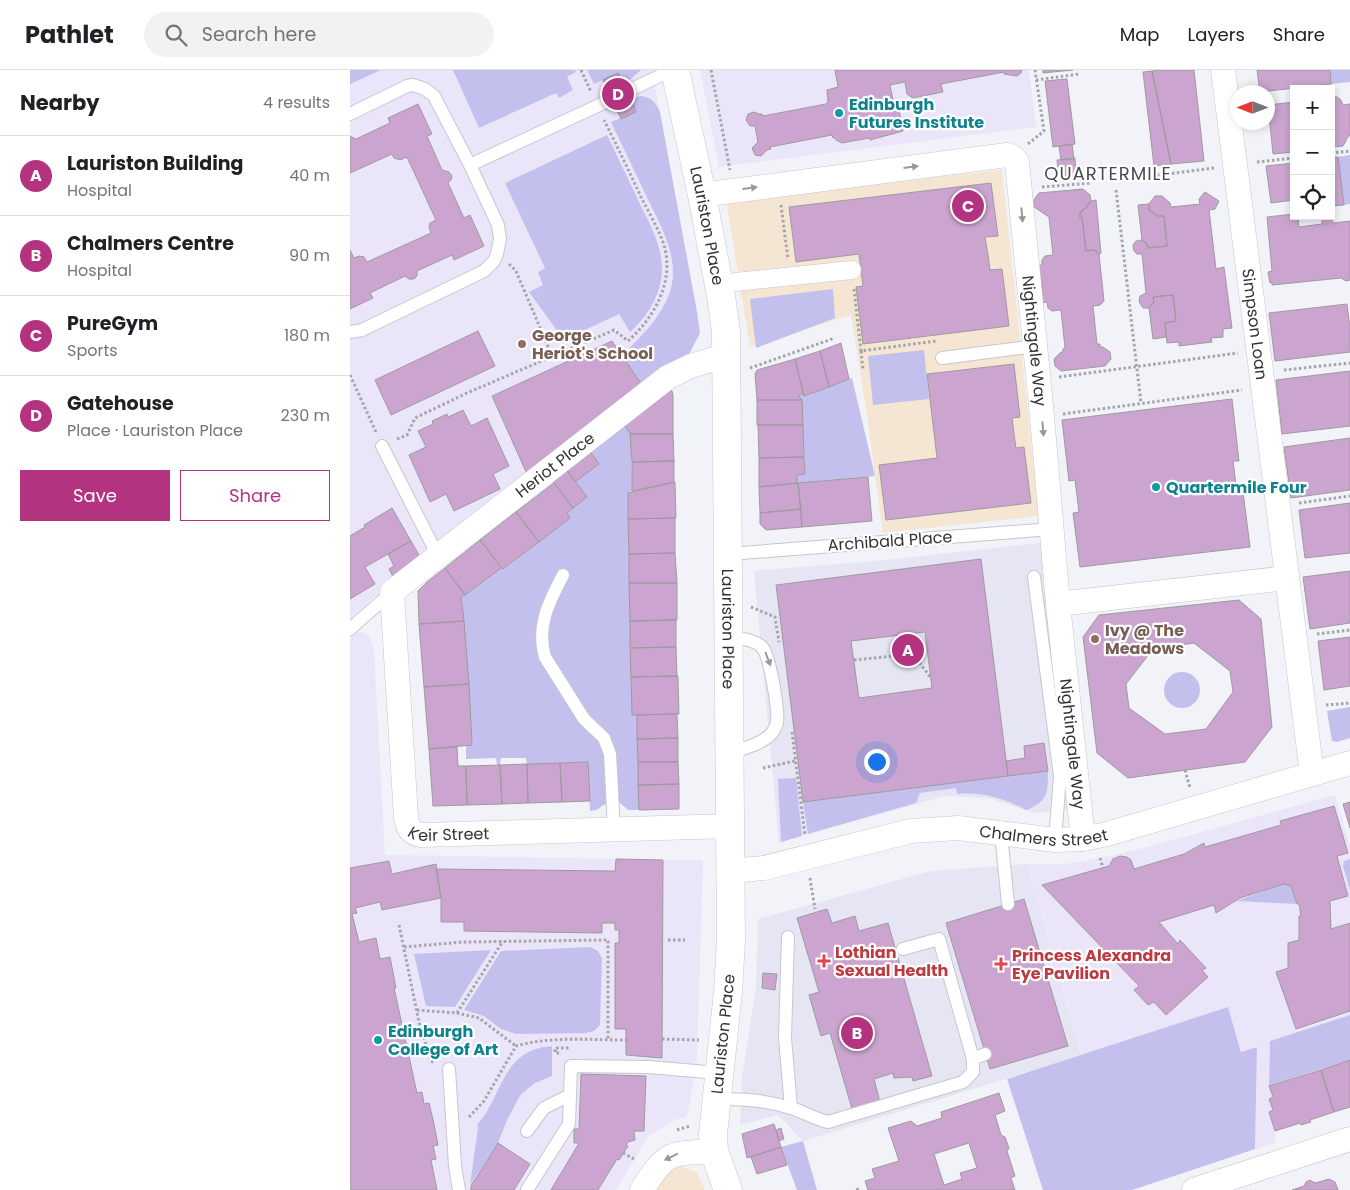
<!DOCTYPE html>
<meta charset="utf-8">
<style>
:root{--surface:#fff;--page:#f2f2f2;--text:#202124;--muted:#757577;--line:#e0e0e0;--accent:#b33380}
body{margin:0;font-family:Poppins,sans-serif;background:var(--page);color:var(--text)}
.controls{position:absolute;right:15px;top:15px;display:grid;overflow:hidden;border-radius:0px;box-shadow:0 2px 8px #0003}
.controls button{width:45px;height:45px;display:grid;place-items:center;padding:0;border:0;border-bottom:1px solid var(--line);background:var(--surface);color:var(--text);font:25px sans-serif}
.compass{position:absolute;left:880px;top:15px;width:45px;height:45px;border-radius:50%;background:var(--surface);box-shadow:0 2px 8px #0003;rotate:270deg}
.you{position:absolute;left:526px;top:691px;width:18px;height:18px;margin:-12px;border:4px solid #fff;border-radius:50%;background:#1a73e8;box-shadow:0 0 0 8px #1a73e833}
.badge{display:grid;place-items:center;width:32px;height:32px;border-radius:50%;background:var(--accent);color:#fff;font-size:16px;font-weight:700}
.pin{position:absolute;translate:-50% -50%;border:2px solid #fff;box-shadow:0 1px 5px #0006}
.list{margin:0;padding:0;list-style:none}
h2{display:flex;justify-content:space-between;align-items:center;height:65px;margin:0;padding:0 20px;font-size:21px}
h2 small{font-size:16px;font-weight:400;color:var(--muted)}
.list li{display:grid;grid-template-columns:32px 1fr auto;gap:15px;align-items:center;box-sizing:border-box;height:80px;padding:0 20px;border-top:1px solid var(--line)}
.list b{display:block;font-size:19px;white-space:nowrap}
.list p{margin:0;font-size:16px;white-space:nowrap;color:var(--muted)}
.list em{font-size:16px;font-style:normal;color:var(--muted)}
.actions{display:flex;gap:10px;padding:15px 20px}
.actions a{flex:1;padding:11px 0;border:1px solid var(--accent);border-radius:0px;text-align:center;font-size:18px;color:var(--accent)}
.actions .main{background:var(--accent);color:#fff}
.icon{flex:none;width:28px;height:28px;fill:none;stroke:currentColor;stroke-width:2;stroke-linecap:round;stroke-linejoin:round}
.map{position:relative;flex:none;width:1000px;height:1120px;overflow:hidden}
header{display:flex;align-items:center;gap:30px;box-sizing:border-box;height:70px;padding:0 25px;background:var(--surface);border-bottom:1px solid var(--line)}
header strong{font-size:24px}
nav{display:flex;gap:28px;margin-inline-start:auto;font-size:18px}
.search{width:350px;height:45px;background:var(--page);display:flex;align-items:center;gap:12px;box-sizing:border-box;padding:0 18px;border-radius:28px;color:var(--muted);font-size:19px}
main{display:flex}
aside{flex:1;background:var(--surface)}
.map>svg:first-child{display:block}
</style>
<header>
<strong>Pathlet</strong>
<div class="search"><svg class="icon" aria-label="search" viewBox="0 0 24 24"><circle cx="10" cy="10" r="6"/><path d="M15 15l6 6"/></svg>Search here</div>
<nav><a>Map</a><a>Layers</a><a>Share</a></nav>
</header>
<main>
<aside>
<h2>Nearby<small>4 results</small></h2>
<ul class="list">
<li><span class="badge">A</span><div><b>Lauriston Building</b><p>Hospital</p></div><em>40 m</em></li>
<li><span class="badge">B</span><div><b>Chalmers Centre</b><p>Hospital</p></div><em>90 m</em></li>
<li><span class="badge">C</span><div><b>PureGym</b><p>Sports</p></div><em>180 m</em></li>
<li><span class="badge">D</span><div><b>Gatehouse</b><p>Place · Lauriston Place</p></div><em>230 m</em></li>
</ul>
<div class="actions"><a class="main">Save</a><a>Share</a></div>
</aside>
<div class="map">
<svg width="1000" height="1120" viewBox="0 0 1000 1120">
<rect width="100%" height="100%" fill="#f2f2f9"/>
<!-- commercial -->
<path fill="#f5e6d3" d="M652 100 689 446 533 463 516 338 501 245 400 277 376 130Z
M323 1093 347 1102 355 1120H303Z"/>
<!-- built -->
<path fill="#e6e5f4" d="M691 473 722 739 685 743 638 728 595 726 429 772 404 501 537 490Z
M677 794 731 985 630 1017 453 1071 428 1045 390 1055 392 1008 406 917 408 849 581 801Z"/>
<!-- education -->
<path fill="#ebe5fa" d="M0 0H302L347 242 350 263 338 286 50 503 0 549Z
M350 0H679L686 57 369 97Z
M8 562 15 563 19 566 21 569 24 580 35 785 353 790 347 989 338 1043 335 1048 327 1049 299 1065 266 1120H0V566Z
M985 725 1000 777V945L920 971 919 1016 923 1027 919 1029 923 1040 919 1042 925 1061V1073L905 1079 907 977 892 982 878 937 731 985 677 794H715L756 787 797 777Z"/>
<!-- green -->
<path fill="#c4c0ed" d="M0 0H31L0 14Z
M103 0H225L226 2 217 7 223 20 209 28 206 23 129 58Z
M237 0H291L275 14 272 13 268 3 244 14Z
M980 0H1000V12L981 14Z
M292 26C302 28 306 33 310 42L347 242 350 263 338 286 294 318 272 286C291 266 314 245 321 218 330 183 306 148 292 117 282 95 271 74 261 52L286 42 281 28Z
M257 65C267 86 278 108 288 130 297 148 308 168 311 187 316 216 301 244 280 262L269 244 214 270 179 222 193 215 188 202 195 198 155 113Z
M1000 85V134L994 135 988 87Z
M483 219 485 248 406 278 400 229Z
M574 280 579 329 523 335 518 286Z
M502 308 525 406 447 413V405L455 404 452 330 449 326 452 323 454 326Z
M272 351 281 366 282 421 278 423 282 645H287L289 740H278L269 732C259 732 255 733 247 740L240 741 238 692 177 694 176 688H151L150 695H147L146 688 116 689V676L122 674 111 526 152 497 154 499 220 448 217 443 237 427 225 412 249 394 237 377Z
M814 620a18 18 0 1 1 36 0a18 18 0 1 1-36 0Z
M1000 637V668L987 672 982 671 977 641Z
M698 701C698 722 698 732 676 740 653 728 633 722 607 724L606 718 570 723 566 733 458 764 453 732Z
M446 708 452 766 431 772 428 709Z
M1000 789V820L993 796 994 791Z
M934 814 941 816 947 834 886 831Z
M240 877 248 881 252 888 250 955 244 961 236 963 166 964 151 959 134 946 114 940 151 881Z
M141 880 105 937 76 936 64 884Z
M878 937 891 982 907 977 905 1079 782 1120H693L657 1009Z
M1000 945V990L930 1012 919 1016 920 971Z
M202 976V1006L185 1013 171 1024 157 1050 148 1073 120 1115 128 1058 127 1055C154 1024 151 980 202 976Z
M453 1071 467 1120H447L431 1077Z"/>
<!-- building -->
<path fill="#cba5cf" stroke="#9f9a9f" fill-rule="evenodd" d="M485 0H672L671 3 667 6 654 4V2L591 14 593 22 563 28 557 24 555 12 540 15 543 30 547 29 553 61 520 70 519 68 492 73 486 70 485 68H483L482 65 420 77 421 79 417 80 411 86 405 85 402 78 408 72 405 56H400L396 50 398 44 404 42 409 44H412L413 46 476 34 478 32 477 20 488 17Z
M693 0H723L693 3Z
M810 0H844L854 91 821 94 802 1Z
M907 0H980L981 14 910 22Z
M802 1 821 94 804 96 793 2Z
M268 3 272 13 274 12 286 42 271 49 266 38 264 39 255 21 258 20 253 10Z
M717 9 725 74 703 77 695 11Z
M981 27H987L991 30 993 35 1000 34V66H997L998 68 996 69V71L993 76 981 77Z
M944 32V82L923 84 918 35Z
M68 34 82 64 77 66 92 100 99 102 102 106 101 110 98 113 114 148 120 145 134 176 104 190 102 185 67 201V206L64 209H59L55 206 20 223 23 228 0 239V180L4 188 9 186 14 187 17 192 81 163 79 157 80 153 86 150 57 87 50 90 44 88 42 84 0 103V66L6 69 40 53 38 48Z
M722 74 724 89 711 90 709 76Z
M988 87 994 135 981 136V88Z
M725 88 726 105 709 107 707 90Z
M944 93V130L921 133 916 96Z
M641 113 648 166 635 167 638 185 640 200 652 199 659 256 513 274 506 217 513 216 509 184 446 192 439 137Z
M733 119 740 125 741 131 735 139 732 140V142H730V148L732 147 736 181 744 180 749 184 754 231 750 235 743 236 747 274H750V277H753L760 282 761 289 755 296 711 301 705 296 704 289 711 282H713V279L715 278 711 240 702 241 698 238 697 232 691 233 692 210 690 209 687 196 692 195V190L695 186 703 185 699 147 684 137 683 131 689 123Z
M855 122 869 131 865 139 859 140 866 199 874 197 882 258 873 259V267L861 268 862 272 829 276V272L817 273 815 253 826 251 823 225 803 227 804 232 799 238H793L789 232 790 226 796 223 792 184H787L784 181 783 175 786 171 792 170 797 174 798 178 817 176 814 146H808L799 140V134L805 126H812L820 133 821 137 850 134 849 129Z
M746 130 751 183 749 184 744 180 736 181 732 147 730 148V142H732V140L735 139 741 131Z
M799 134V140L808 146H814L817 176 798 178 797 174 792 170 788 135Z
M944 144V146H948L949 157 972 154V148L982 147 983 153 1000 151V210L996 211 991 208 922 215V212L920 213 918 202 922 201 917 147Z
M823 225 826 251 815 253 816 267 803 269 799 238 804 232 803 227Z
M997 234 1000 258V282L925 291 919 243Z
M128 261 145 296 41 345 25 310Z
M262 271 294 318 177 404 142 326Z
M491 273 499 309 479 317 470 281Z
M470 281 479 317 454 326 445 289Z
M445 289 454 326 452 323 449 326 452 330H407L405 304 407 300Z
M664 294 670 347 662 348 664 364 666 378 674 377 681 433 536 450 529 395 587 388 577 304Z
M1000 301V356L932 364 926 310Z
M318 320 322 321 323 325V364H280L272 351Z
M882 329 889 391H883L887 423 893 422 900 477 730 497 723 443 729 442 725 410 719 411 712 350Z
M407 330H452L453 355H407Z
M113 340 121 356 137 348 159 396 143 404 150 419 104 441 96 424 80 432 59 385 76 377 68 361 83 354 82 351 97 344 98 347Z
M408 355H453L454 387 409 388Z
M280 364H323L324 391 282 392Z
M1000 368V420L941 428 934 377Z
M237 377 249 394 225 412 213 395Z
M454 387 455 404 447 405V413L409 417V388Z
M324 391V412L282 421V392Z
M213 395 237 427 223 438 199 406Z
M518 407 522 451 452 457 448 413Z
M325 412 326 448 278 449V423Z
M204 413 223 438 217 443 220 448 189 472 166 442Z
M448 413 451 439 410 443 409 417Z
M1000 433V483L955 488 949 440Z
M42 438 61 471 15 497 25 514 0 529V466L15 457 14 455Z
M451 439 452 457 416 460 410 454V443Z
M166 442 189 472 153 499 130 470Z
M325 448V483L279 484 278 449Z
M130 470 151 498 115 525 95 498Z
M61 471 70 487 44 509 39 499 44 496 38 484Z
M325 483 327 513H279V484Z
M631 489 658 706 453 732 426 515ZM575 562 582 618 509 628 501 571Z
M95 498 115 525 111 526 114 551 69 554 68 521 77 512Z
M1000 501V553L960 559 953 507Z
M279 513H327V550L280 551Z
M889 530 911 549 922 657 895 692 778 708 747 683 733 567 749 545ZM844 573 880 601 883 622 856 659 815 664 779 638 776 614 803 579Z
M326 550V577L280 578V551Z
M114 551 119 614 74 617 69 554Z
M1000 567V616L974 620 968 571Z
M326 577 327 606 281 607 280 578Z
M327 606H328V610L329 644 282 645 281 607Z
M119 614 122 675 79 679 74 617Z
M327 644 328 668 287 669V645Z
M328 668V692H288L287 669Z
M694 673 698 701 658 706 656 691 675 688 674 676Z
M107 677 108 696H116L117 735 83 736 79 679Z
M238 692 240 731 212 732 210 693Z
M288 692H328L329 714 288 715Z
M210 693 212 732 178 733 177 694Z
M177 694 178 733 152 734 150 695Z
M150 695 152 734 117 735 116 696Z
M329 714V739L289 740 288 715Z
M1000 732V758L993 734Z
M984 736 998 783 987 786 998 826 980 831 981 859 1000 853V941L946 959 926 902 938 898V873L949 870V846H951L949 834H947L941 816 934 814 890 828 866 843 864 835 809 852 828 874 830 870 856 898 852 900 858 907 816 945 804 932 798 935 784 920 789 916 692 815 759 796 763 789 770 786 777 787 781 790 784 799 834 784 854 773 855 777 931 755 930 751Z
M266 789 313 790 312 988 276 985V959H265V873H269V860H265V853H252V863L114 861V852H91V828L86 799 265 801Z
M39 791 42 804 86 794 91 828 32 840 30 832 5 838 7 843 2 844 9 872 26 868 30 889 40 887 46 918H44L67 1023 72 1022 74 1034 79 1033 84 1054 88 1075 83 1076 86 1089 81 1090 87 1120H0V798Z
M674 829 718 976 640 999 596 853Z
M477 839 482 853 505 846 509 861 538 853 582 1006 563 1011 562 1007 544 1008 543 1003 524 1009 530 1032 502 1039 480 963 471 966 459 925 469 922 447 848Z
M413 903 427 904 425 920 412 918Z
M1000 990V1037L984 1042 971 1000Z
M971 1000 984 1042 960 1050 961 1052 954 1054 951 1055 950 1053 925 1061 919 1042 923 1040 919 1029 923 1027 919 1016Z
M231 1004 296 1006 294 1061H284L285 1070 278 1072 276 1075 278 1076 269 1090 267 1089 248 1120H201L229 1073H224V1059H229Z
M649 1023 655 1041 645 1045 651 1065 655 1067 659 1078 657 1081 665 1106 661 1108 665 1120H518L515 1111 525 1108 522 1099 549 1091 538 1058 561 1051 567 1056 592 1048 591 1042ZM619 1073 627 1098 610 1103 612 1109 594 1115 584 1084Z
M424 1054 431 1077 397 1088 392 1064Z
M431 1058 434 1069 429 1071 426 1060Z
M148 1073 180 1094 164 1120H121V1116Z
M431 1077 437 1095 407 1104 401 1087Z
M979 1109 985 1112 988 1120H942L954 1116 956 1112 960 1110 965 1113Z"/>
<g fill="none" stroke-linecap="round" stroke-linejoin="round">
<defs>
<path id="service" d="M278 21 322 0
M0 44 57 16 63 15 75 19 84 26 120 95 148 155 150 169 147 184 144 191 134 201 12 260 0 262
M120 95 260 30
M592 288 685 276
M32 376 88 486
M378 484 702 459
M213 505C199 532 186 556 195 587L234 649 254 668 260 684 264 759
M684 507 710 706 705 770
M0 559 42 522
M379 567C390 569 404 569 412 577 420 586 429 641 427 653 426 656 424 660 422 663 411 675 394 678 380 683
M651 764 658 834
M438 867 435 968 441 1038
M623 989 635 984
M99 999 105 1096 109 1120
M366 1029C392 1029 416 1030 441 1038 454 1042 465 1049 478 1052L613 1012 623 1002V989L589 869 553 879
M177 1061 194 1038 220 1025 221 996 299 997 368 1003
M177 1120 219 1054 220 1025"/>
<path id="pedestrian" d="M385 212 502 200"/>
<g id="minor">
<path id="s1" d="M873 0 962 704"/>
<path id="s2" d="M352 125 657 85 663 87 667 92 692 346 708 534 733 769"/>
<path id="s3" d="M377 285 341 296 318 307 42 522 56 747C57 756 60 763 70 765L381 756"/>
<path d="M708 534 937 508"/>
<path id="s4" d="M381 801 414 798 561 761 608 758 705 770 733 769 757 764 1000 693"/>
<path d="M292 1120C317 1080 320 1084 364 1081"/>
<path d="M844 1120 1000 1069"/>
</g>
<g id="tertiary">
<path id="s5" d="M325 0 352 125 371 226 376 261 381 871 378 922 363 1064 364 1081 378 1120"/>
</g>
</defs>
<!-- service casing -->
<use href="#service" stroke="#c7c6cd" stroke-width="14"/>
<!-- pedestrian casing -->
<use href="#pedestrian" stroke="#c7c6cd" stroke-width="19"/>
<!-- minor casing -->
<use href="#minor" stroke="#c7c6cd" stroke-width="25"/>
<!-- tertiary casing -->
<use href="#tertiary" stroke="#c7c6cd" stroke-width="29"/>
<!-- path -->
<path stroke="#a4a4a9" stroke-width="3" stroke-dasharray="2.5 2.5" stroke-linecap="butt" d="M231 0 241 22
M361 0 380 100
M686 10 729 4
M678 74 694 61 685 0
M981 83 1000 81
M907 92 944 88
M802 106 864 98
M692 117 741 113
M766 120 791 333
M431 135 438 189
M159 194 166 201 202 286
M504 219 511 281 586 271
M511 281 513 300
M400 298 485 268
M934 300 1000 293
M0 305 26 362
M709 307 888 283
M713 344 892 320
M47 369 57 365 65 348 117 323 264 260 278 271C305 247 326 209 313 172 307 156 298 141 291 127 279 101 267 76 254 50
M949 433 1000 426
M401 537 425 547 429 572
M967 564 1000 560
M504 590 563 584 581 608
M976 635 1000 633
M442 662 455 765
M413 698 445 691
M835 700 840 718
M750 788 753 798
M460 808 465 839
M49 855 69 952 81 991 85 993
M318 870H335
M54 877 113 872 258 870V970
M67 940 107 943 129 948 166 976
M107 943 153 871
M312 969 349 970
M209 983H205V978H219
M119 1047 134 1031 166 976C201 966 239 970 276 970
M327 1060 340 1056
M273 1083 286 1090
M507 1118 508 1120"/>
<!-- service -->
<use href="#service" stroke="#fff" stroke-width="12"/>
<!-- pedestrian -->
<use href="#pedestrian" stroke="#fff" stroke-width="18"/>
<!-- minor -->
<use href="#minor" stroke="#fff" stroke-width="24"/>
<!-- tertiary -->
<use href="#tertiary" stroke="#fff" stroke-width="28"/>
</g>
<!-- one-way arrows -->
<defs><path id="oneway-solid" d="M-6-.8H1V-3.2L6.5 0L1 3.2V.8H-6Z" transform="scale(1.25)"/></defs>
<g fill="#98989a">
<use href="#oneway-solid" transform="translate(561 97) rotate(-7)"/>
<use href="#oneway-solid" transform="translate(400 118) rotate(-7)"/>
<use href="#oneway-solid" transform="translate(672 145) rotate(85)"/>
<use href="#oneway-solid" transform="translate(693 359) rotate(85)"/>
<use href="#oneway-solid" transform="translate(418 589) rotate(69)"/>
<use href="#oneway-solid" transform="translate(321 1087) rotate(154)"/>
</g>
<!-- markers -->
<g fill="#0f9aa8" stroke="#fff" stroke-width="2">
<circle cx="489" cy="43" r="5"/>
<circle cx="806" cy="417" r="5"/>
<circle cx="28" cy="970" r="5"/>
</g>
<g fill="#8d6e63" stroke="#fff" stroke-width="2">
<circle cx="172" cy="274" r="5"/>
<circle cx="745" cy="569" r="5"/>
</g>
<g fill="#e0444e" stroke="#fff" stroke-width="2">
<path d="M471.5 883.5h5v5h5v5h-5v5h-5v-5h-5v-5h5z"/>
<path d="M648.5 886.5h5v5h5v5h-5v5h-5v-5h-5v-5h5z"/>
</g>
<g text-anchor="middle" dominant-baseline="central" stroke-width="4.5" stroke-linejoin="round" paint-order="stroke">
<!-- culture labels -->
<g font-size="16" font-weight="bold" fill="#0d838f" stroke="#fff" text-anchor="start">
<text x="499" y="34">Edinburgh<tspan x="499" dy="18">Futures Institute</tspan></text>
<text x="816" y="417">Quartermile Four</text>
<text x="38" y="961">Edinburgh<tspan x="38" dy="18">College of Art</tspan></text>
</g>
<!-- street labels -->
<g font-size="16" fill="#323134" stroke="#fff">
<text stroke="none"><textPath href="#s5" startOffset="159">Lauriston Place</textPath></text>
<text stroke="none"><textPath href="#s1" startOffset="256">Simpson Loan</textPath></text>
<text stroke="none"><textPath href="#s2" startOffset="500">Nightingale Way</textPath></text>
<text transform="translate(205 395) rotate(-38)">Heriot Place</text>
<text transform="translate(540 471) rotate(-4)">Archibald Place</text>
<text stroke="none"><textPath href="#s5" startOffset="564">Lauriston Place</textPath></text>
<text stroke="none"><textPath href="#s2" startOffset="905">Nightingale Way</textPath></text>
<text stroke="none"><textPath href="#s3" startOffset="692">Keir Street</textPath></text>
<text stroke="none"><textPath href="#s4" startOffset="318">Chalmers Street</textPath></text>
<text transform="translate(373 964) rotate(-84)">Lauriston Place</text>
</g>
<!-- education labels -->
<g font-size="16" font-weight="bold" fill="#785e54" stroke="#fff" text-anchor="start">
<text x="182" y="265">George<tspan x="182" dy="18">Heriot's School</tspan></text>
<text x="755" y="560">Ivy @ The<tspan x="755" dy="18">Meadows</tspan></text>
</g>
<!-- health labels -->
<g font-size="16" font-weight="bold" fill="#be3a42" stroke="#fff" text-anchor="start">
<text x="485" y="882">Lothian<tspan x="485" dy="18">Sexual Health</tspan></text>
<text x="662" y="885">Princess Alexandra<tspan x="662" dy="18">Eye Pavilion</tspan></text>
</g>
<!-- neighbourhood labels -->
<g font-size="18" letter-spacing="1" fill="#49484e" stroke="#fff">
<text x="758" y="103">QUARTERMILE</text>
</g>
</g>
</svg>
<div class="controls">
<button>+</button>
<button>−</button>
<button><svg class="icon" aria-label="locate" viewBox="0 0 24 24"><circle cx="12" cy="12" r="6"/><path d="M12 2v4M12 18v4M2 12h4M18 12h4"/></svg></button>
</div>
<svg class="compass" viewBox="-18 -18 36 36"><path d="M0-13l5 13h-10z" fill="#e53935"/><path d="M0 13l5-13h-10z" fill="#757577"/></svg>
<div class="you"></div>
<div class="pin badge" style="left:558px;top:580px">A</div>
<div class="pin badge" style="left:507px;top:963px">B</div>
<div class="pin badge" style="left:618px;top:136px">C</div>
<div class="pin badge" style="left:268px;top:24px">D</div>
</div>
</main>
